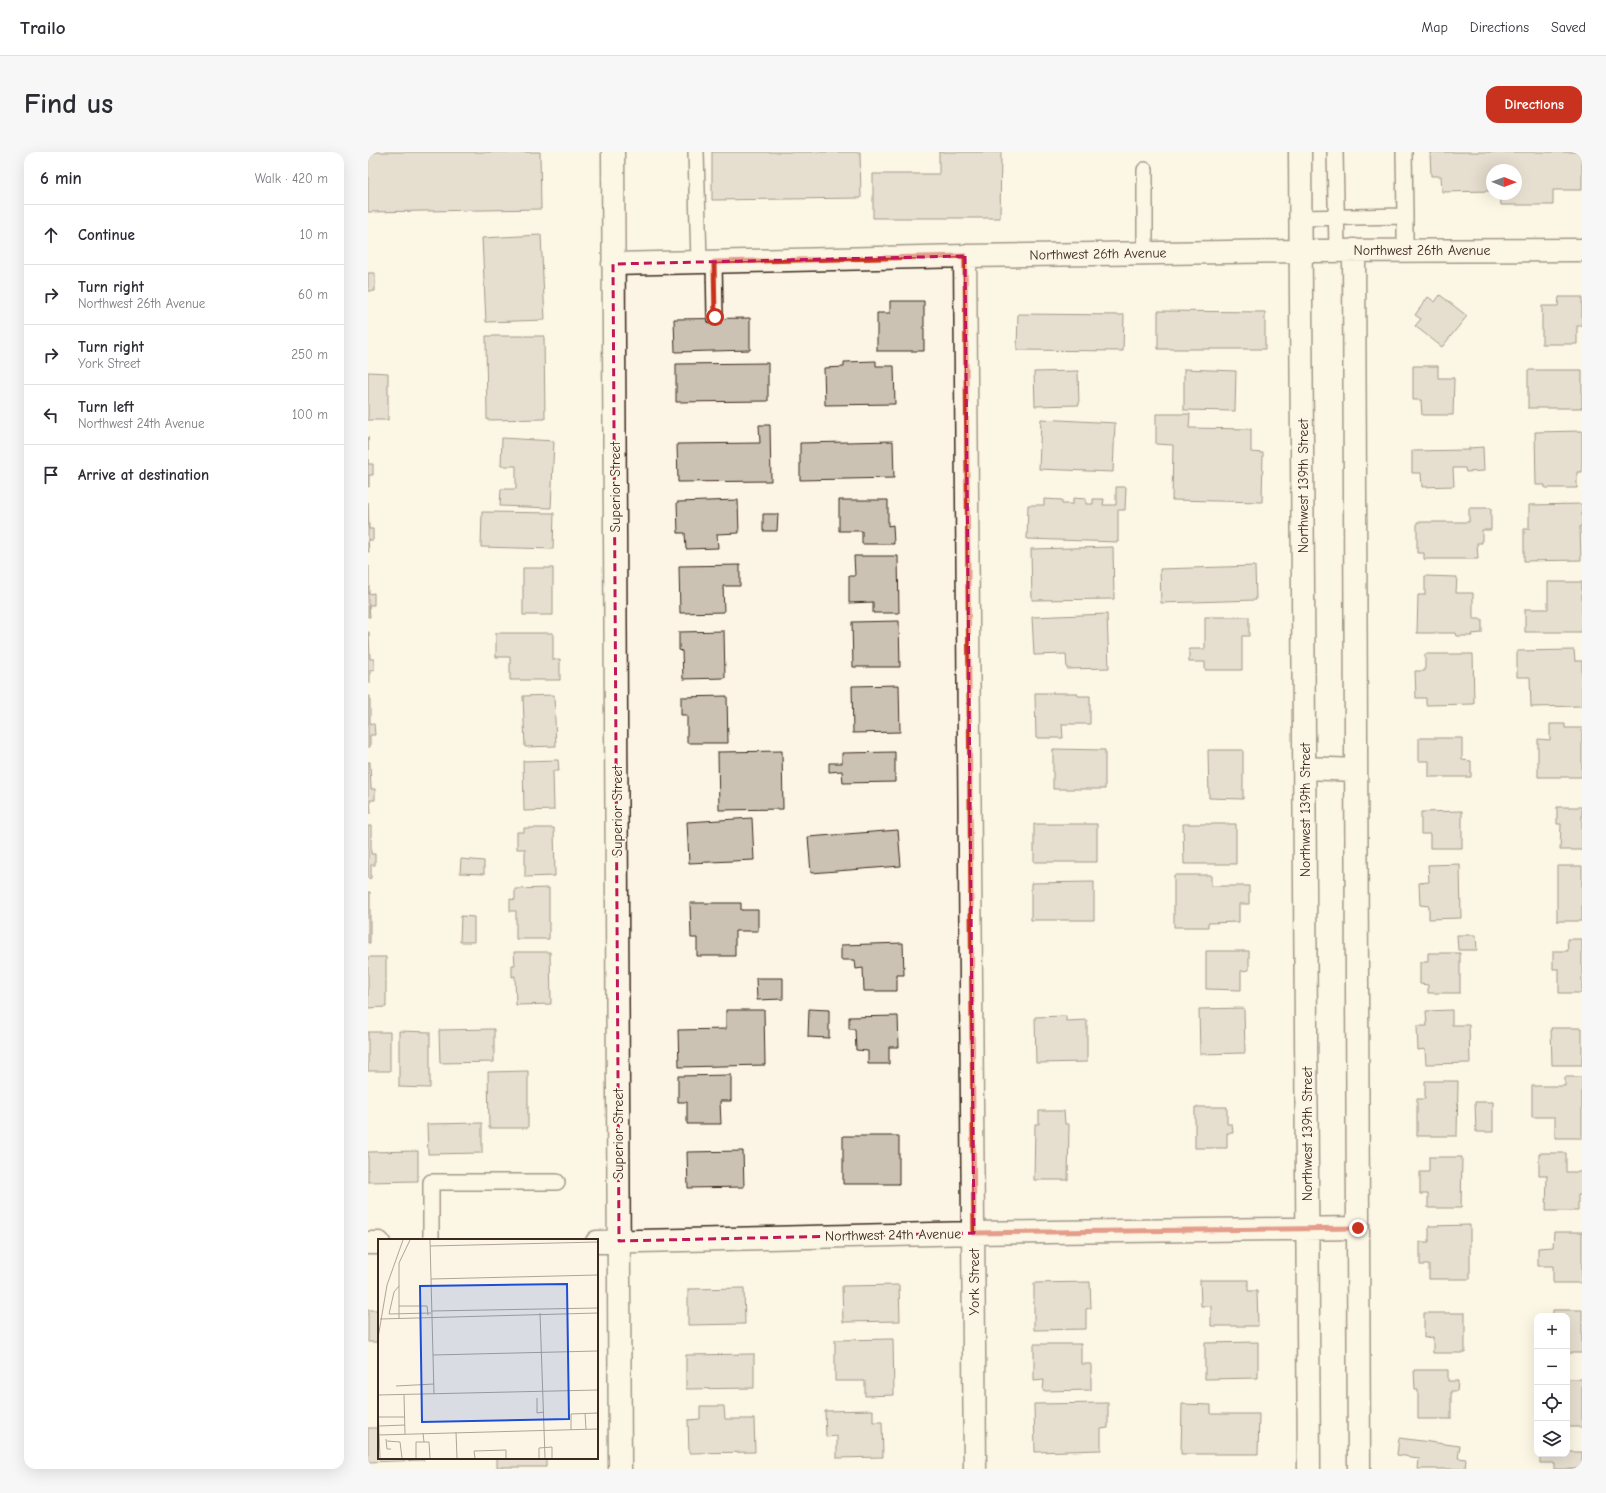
<!DOCTYPE html>
<meta charset="utf-8">
<style>
:root{--surface:#fff;--page:#f7f7f7;--text:#2b2b33;--muted:#7c7c81;--line:#e1e1e2;--accent:#c8321e}
body{margin:0;font-family:"Comic Neue",sans-serif;background:var(--page);color:var(--text)}
.controls{position:absolute;right:12px;bottom:12px;display:grid;overflow:hidden;border-radius:8px;box-shadow:0 4px 16px #0002}
.controls button{width:36px;height:36px;display:grid;place-items:center;padding:0;border:0;border-bottom:1px solid var(--line);background:var(--surface);color:var(--text);font:20px sans-serif}
.compass{position:absolute;left:1118px;top:12px;width:36px;height:36px;border-radius:50%;background:var(--surface);box-shadow:0 4px 16px #0002;rotate:91deg}
.stop{position:absolute;width:12px;height:12px;margin:-9px;border:3px solid #c8321e;border-radius:50%;background:#fff}
.stop.end{background:#c8321e;border-color:#fff;box-shadow:0 1px 4px #0008}
.list{margin:0;padding:0;list-style:none}
h2{display:flex;justify-content:space-between;align-items:center;height:52px;margin:0;padding:0 16px;font-size:17px}
h2 small{font-size:13px;font-weight:400;color:var(--muted)}
.list li{display:grid;grid-template-columns:26px 1fr auto;gap:12px;align-items:center;box-sizing:border-box;height:60px;padding:0 16px;border-top:1px solid var(--line)}
.list b{display:block;font-size:15px;white-space:nowrap}
.list p{margin:0;font-size:13px;white-space:nowrap;color:var(--muted)}
.list em{font-size:13px;font-style:normal;color:var(--muted)}
.icon{flex:none;width:22px;height:22px;fill:none;stroke:currentColor;stroke-width:2;stroke-linecap:round;stroke-linejoin:round}
.map{position:relative;flex:none;width:1214px;height:1317px;overflow:hidden;border-radius:12px}
header{display:flex;align-items:center;gap:24px;box-sizing:border-box;height:56px;padding:0 20px;background:var(--surface);border-bottom:1px solid var(--line)}
header strong{font-size:19px}
nav{display:flex;gap:22px;margin-inline-start:auto;font-size:14px}
.intro{display:flex;align-items:center;justify-content:space-between;box-sizing:border-box;height:96px;padding:0 24px}
h1{margin:0;font-size:28px}
.button{padding:10px 18px;border-radius:12px;background:var(--accent);color:#fff;font-size:14px;font-weight:700}
main{display:flex;gap:24px;padding:0 24px}
aside{flex:1;background:var(--surface);border-radius:12px;box-shadow:0 4px 16px #0002}
.map>svg:first-child{display:block}
</style>
<header>
<strong>Trailo</strong>
<nav><a>Map</a><a>Directions</a><a>Saved</a></nav>
</header>
<div class="intro"><h1>Find us</h1><a class="button">Directions</a></div>
<main>
<aside>
<h2>6 min<small>Walk · 420 m</small></h2>
<ul class="list">
<li><svg class="icon" aria-label="ahead" viewBox="0 0 24 24"><path d="M12 20V5M6 11l6-6 6 6"/></svg><div><b>Continue</b></div><em>10 m</em></li>
<li><svg class="icon" aria-label="right" viewBox="0 0 24 24"><path d="M7 20v-9h11M14 6l5 5-5 5"/></svg><div><b>Turn right</b><p>Northwest 26th Avenue</p></div><em>60 m</em></li>
<li><svg class="icon" aria-label="right" viewBox="0 0 24 24"><path d="M7 20v-9h11M14 6l5 5-5 5"/></svg><div><b>Turn right</b><p>York Street</p></div><em>250 m</em></li>
<li><svg class="icon" aria-label="left" viewBox="0 0 24 24"><path d="M17 20v-9H6M10 6l-5 5 5 5"/></svg><div><b>Turn left</b><p>Northwest 24th Avenue</p></div><em>100 m</em></li>
<li><svg class="icon" aria-label="arrive" viewBox="0 0 24 24"><path d="M6 21V4h12l-3 4 3 4H6"/></svg><div><b>Arrive at destination</b></div></li>
</ul>
</aside>
<div class="map">
<svg width="1214" height="1317" viewBox="0 0 1214 1317">
<rect width="100%" height="100%" fill="#fcf5e5"/>
<filter id="ink" filterUnits="userSpaceOnUse"><feTurbulence type="fractalNoise" baseFrequency=".025" numOctaves="2"/><feDisplacementMap in="SourceGraphic" scale="8" xChannelSelector="R" yChannelSelector="G"/><feConvolveMatrix kernelMatrix="1 2 1 2 8 2 1 2 1" color-interpolation-filters="sRGB"/></filter>
<g filter="url(#ink)">
<!-- building -->
<path fill="#ccc2b3" stroke="#3b2a1e" d="M0 0H172L173 57 0 60Z
M344 0H492L493 46 344 48Z
M571 0H633L632 66H505V22H571Z
M1062 0H1214V38H1185V53H1133L1132 42H1148V18H1124V39L1074 40 1073 24H1063Z
M173 83 177 168 118 170 114 86Z
M0 121H7V139H0Z
M1072 143 1099 164 1074 195 1047 174 1053 167 1047 163 1060 145 1067 150Z
M1191 145H1214V174H1209V192H1174V154H1190Z
M522 149H556V199H509V161H522Z
M790 159 897 160V197H790Z
M650 162 756 163 755 199 649 198Z
M382 166V198L307 200 306 167Z
M118 184H176L177 267 119 268Z
M508 209V214H526L527 252 457 253 456 216 476 215V210Z
M400 211V249L308 250V212Z
M1045 214H1070V226H1086L1085 263H1054L1053 248H1045Z
M816 217 868 219 867 259 816 258Z
M1160 218H1214V256H1160Z
M710 219 711 253 667 254 666 220Z
M0 220 20 221V268H0Z
M788 262H822L821 276 883 277V300L895 301 894 350 804 348 805 293 788 292Z
M673 267 747 271 745 320 671 317Z
M391 273H402L403 329 310 330 309 292 392 291Z
M1214 279V320H1209V336H1177V333H1168L1167 280Z
M0 285V312H5V323H1V335H0Z
M134 286 186 289 183 356 132 354 133 337H148V314H133Z
M525 289 526 326 432 328V291Z
M1115 295 1116 319 1098 320 1097 316H1085L1086 334 1054 335 1053 321H1044V299L1101 298V296Z
M748 335H758L757 358H750V390L659 387 660 353H676V347L694 348V352H705V346L718 347V352H725V347H736L735 353H748Z
M370 348 371 381 349 382 350 396 318 397 317 381H310L309 350Z
M471 348H520V374L525 373 526 392H494V379H471Z
M0 350 1 377H5V388H0L1 400H0Z
M1214 352V374H1212L1213 408 1156 409V377H1161V353Z
M1101 356H1123V378H1114V391H1109L1110 407H1056V401H1049V370H1101Z
M114 360 186 361 185 397 113 395Z
M395 362H410L409 379H395Z
M745 395 746 447 664 448 663 397Z
M486 404H530L531 461H505V450L481 451V424H487Z
M372 413V434H355L356 460 312 461 311 414Z
M0 414H1V442L6 441V453H1L2 465H0Z
M887 414 888 448 793 451 792 417Z
M155 416H185V463H155Z
M1057 424 1089 425 1088 441H1105V467H1114V481L1104 482 1105 484H1088L1087 481H1049L1050 443H1057Z
M1180 430H1214V480H1157V457H1180Z
M739 462 741 516 699 517 698 502 666 503 664 465Z
M837 465H881V484H874V518H837V510H821V497H837Z
M531 469 532 515H485L484 470Z
M356 479 357 526 315 527 314 499 311 498V480Z
M0 480H1L2 507H6V518H2V531H0Z
M128 481H185V508L192 507V528H142V505H128Z
M1206 498 1207 509H1214V554L1163 555 1162 525H1149V499Z
M1057 502H1105L1106 552 1058 553V546H1048L1047 519H1057Z
M531 533 532 580 485 581 484 534Z
M667 541H709L710 544H722V572H694L695 586H668Z
M186 543 188 594 157 595 155 544Z
M0 544H2V572H6L7 583H2V595H0Z
M359 544 360 591H319V563H313V545Z
M1182 572H1197V576H1214V625H1170V587L1182 588Z
M1051 586H1094V608L1103 609V625H1061V609H1051Z
M685 597 737 598V637H685Z
M840 598H875V647L841 646Z
M414 599 415 657 351 658 350 600Z
M527 600V630L475 631 474 619 461 620V611H474V601Z
M190 608 191 619H185L186 658 156 659 155 609Z
M0 610H2L3 637H7V648H2L3 661H0Z
M1189 655H1214V698H1192L1193 672H1189Z
M1094 659V696H1062V682H1053V660Z
M384 666 386 708 321 711 319 670Z
M666 672H729V710H666Z
M815 672H868V712H816Z
M0 674H3V702H7V713H3V726L0 727Z
M156 676H186L187 724 157 725V697H149V680H156Z
M530 678 533 714 443 721 440 685Z
M93 707 116 709V722L92 721Z
M1092 712 1093 766 1061 767V754L1052 753 1051 731 1061 730 1060 713Z
M1189 714H1214V769H1189Z
M806 723H843V734H881V752H871V770L840 771V775H806Z
M726 730V768H663V731Z
M181 736V787H148V759H142V747L147 748V737Z
M0 740H2V791H0Z
M322 751H373V758H390V779H367V804H329V786H323Z
M93 764 106 765V790H92Z
M1089 783H1108L1109 798H1090Z
M1199 787H1214V841H1191V817H1185V799H1200Z
M535 791 536 823H529V839H496L495 816 488 817 487 808H473V793Z
M838 799H881V818L873 819V838L838 837Z
M146 800H182L183 852 148 853 147 824 144 825V813H147Z
M1060 801H1092V841H1060V833L1052 832V810H1060Z
M0 805H18V855L0 856Z
M388 826H415V847L389 848Z
M876 856 877 901 832 902 831 857Z
M441 857 461 858V886L440 885Z
M358 858H396L397 913 311 915 310 878 358 877Z
M1084 858V873H1101L1102 911 1058 912 1057 897 1050 898 1049 874H1059L1058 859Z
M530 864 531 895H521V912H500V899L488 898 487 877H481V865Z
M698 864V869L719 868V910L668 911 667 865Z
M1183 876H1214V913H1184Z
M126 877V910L72 911 71 878Z
M31 879 62 880V936L31 935Z
M0 880H22V919H0Z
M160 919V976H121L120 920Z
M363 923V949H352L353 972H319V950H310V924Z
M1197 925H1214V986H1187V965H1164V934H1197Z
M1057 929H1090L1089 984H1049V947H1057Z
M1107 950H1125V980H1108Z
M827 955H859V972H864L865 981H859V996H827Z
M671 959H696L697 972H701L700 1028H666L667 972H671Z
M114 971V1001L60 1002 59 972Z
M475 984H531V1032H475Z
M50 999V1029L0 1030V1000Z
M375 999 376 1035 320 1036 319 1000Z
M1171 1001H1198V1020H1214V1043H1210V1059H1178L1179 1023H1171Z
M1061 1005H1094L1093 1056H1060V1042H1052V1020H1061Z
M1102 1073V1127H1061V1113H1052V1090H1061V1074Z
M1186 1080H1214V1131H1185V1114H1170V1096L1185 1095Z
M832 1128H880V1139H889L890 1174H843V1154H833Z
M722 1130 723 1156 718 1157V1177L666 1178V1131Z
M531 1133 532 1169 475 1170 474 1134Z
M376 1136 377 1172 320 1173V1137Z
M0 1158H11V1190H0Z
M1185 1158H1214V1201H1199V1164H1185Z
M1056 1161H1097V1201H1065V1185L1056 1186Z
M525 1187 526 1243 497 1244V1229H467V1188Z
M890 1190V1226L837 1227V1191Z
M666 1192H713V1212H723V1238L675 1239 676 1228 666 1229Z
M386 1202V1236L318 1237V1203Z
M1046 1218H1080V1229H1090L1089 1239H1083V1267H1050V1238H1047Z
M1199 1227H1214V1275H1199Z
M740 1251V1276L733 1277V1298L667 1300 666 1252Z
M814 1252 843 1253V1262H891L890 1302H813Z
M332 1254H356L357 1267H386L387 1300 321 1301 320 1268 332 1267Z
M505 1258V1270H514L515 1305 469 1306V1284L458 1285 457 1259Z
M0 1276H11V1306H55L56 1308 0 1310Z
M1031 1286 1092 1294 1090 1306 1098 1307 1097 1317H1050L1051 1306 1029 1303Z
M1199 1300H1214V1317H1186V1311H1172V1302H1199Z
M129 1306H178V1315H129Z"/>
<g fill="none" stroke-linecap="round" stroke-linejoin="round">
<defs>
<path id="lane" d="M328 0 331 110
M967 0 969 98
M777 18V101
M1037 64V98
M933 66 1037 64 1036 0
M346 110 347 165
M63 1088V1030H189"/>
<path id="street" d="M245 0 252 1317
M932 0 941 1317
M986 98 991 1317
M597 104 607 1317
M245 112 597 104 934 99 1214 98
M937 616 988 618
M229 1090 606 1081 990 1076
M0 1091H11"/>
</defs>
<!-- lane casing -->
<use href="#lane" stroke="#3b2a1e" stroke-width="18"/>
<!-- street casing -->
<use href="#street" stroke="#3b2a1e" stroke-width="25"/>
<!-- lane -->
<use href="#lane" stroke="#fcf5e5" stroke-width="15"/>
<!-- street -->
<use href="#street" stroke="#fcf5e5" stroke-width="22"/>
</g>
</g>
<g fill="none" stroke-linecap="round" stroke-linejoin="round" filter="url(#ink)">
<!-- route -->
<path stroke="#c8321e" stroke-width="5" d="M347 165 346 110 597 104 606 1081 990 1076"/>
</g>
<!-- marked area -->
<path d="M0 0H1214V1317H0ZM597 104 606 1081 251 1089 245 112Z" fill="#fcf5e5" fill-opacity=".55" fill-rule="evenodd"/>
<path fill="none" stroke="#c2185b" stroke-width="3" stroke-dasharray="8 5" stroke-linejoin="round" d="M597 104 606 1081 251 1089 245 112Z"/>
<g text-anchor="middle" dominant-baseline="central" stroke-width="3.5" stroke-linejoin="round" paint-order="stroke">
<!-- street labels -->
<g font-size="14" fill="#3b2a1e" stroke="#fcf5e5">
<text x="1054" y="98">Northwest 26th Avenue</text>
<text transform="translate(730 102) rotate(-1)">Northwest 26th Avenue</text>
<text transform="translate(935 334) rotate(-90)">Northwest 139th Street</text>
<text transform="translate(247 335) rotate(-90)">Superior Street</text>
<text transform="translate(937 658) rotate(-90)">Northwest 139th Street</text>
<text transform="translate(249 659) rotate(-90)">Superior Street</text>
<text transform="translate(250 982) rotate(-90)">Superior Street</text>
<text transform="translate(939 982) rotate(-90)">Northwest 139th Street</text>
<text transform="translate(525 1083) rotate(-1)">Northwest 24th Avenue</text>
<text transform="translate(606 1130) rotate(-90)">York Street</text>
</g>
</g>
<!-- overview -->
<g transform="translate(10 1087)">
<rect width="220" height="220" fill="#fcf5e5"/>
<path fill="none" stroke="#afa495" stroke-width="1" d="M52 1 56 155M52 7 220 3M53 40 220 36M21 47 16 53 11 75 53 74M21 67H49L50 76M53 72 220 69M162 74 167 219M21 79V24L32 1M2 80 220 74M0 99 9 46 25 1M55 116 220 112M18 147 56 145M0 156 220 151M26 156 27 195M159 159V174L166 173M0 167 2 219M207 174 208 190M0 178H27M1 187 27 186M193 191V175L220 174M78 193 79 219M0 196 220 190M8 200 9 210H13M9 202 22 203 24 219M46 203H51L52 219M38 219V203H46L45 194M97 219 96 212 128 211V219M161 219V209L174 208V219"/>
<path fill="#1d4ed8" fill-opacity="0.15" stroke="#1d4ed8" stroke-width="2" d="M189 45 191 180 44 183 42 47Z"/>
<rect width="220" height="220" fill="none" stroke="#3b2a1e" stroke-width="2"/>
</g>
</svg>
<div class="controls">
<button>+</button>
<button>−</button>
<button><svg class="icon" aria-label="locate" viewBox="0 0 24 24"><circle cx="12" cy="12" r="6"/><path d="M12 2v4M12 18v4M2 12h4M18 12h4"/></svg></button>
<button><svg class="icon" aria-label="layers" viewBox="0 0 24 24"><path d="M12 4l9 5-9 5-9-5zM3 14l9 5 9-5"/></svg></button>
</div>
<svg class="compass" viewBox="-18 -18 36 36"><path d="M0-13l5 13h-10z" fill="#e53935"/><path d="M0 13l5-13h-10z" fill="#7c7c81"/></svg>
<div class="stop" style="left:347px;top:165px"></div>
<div class="stop end" style="left:990px;top:1076px"></div>
</div>
</main>
